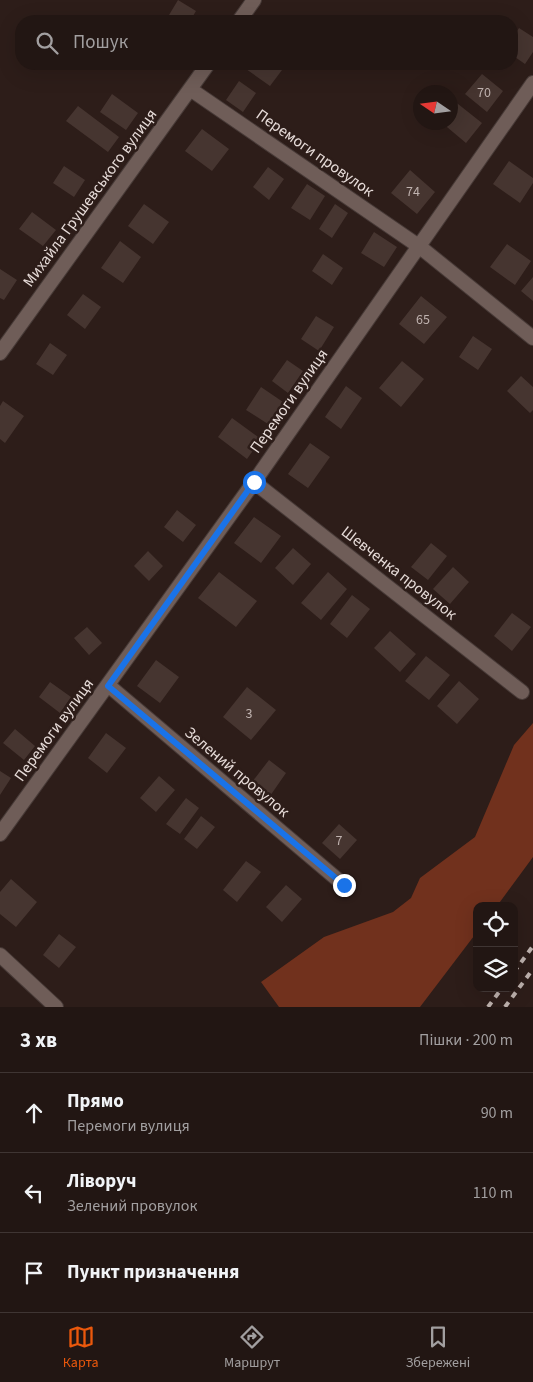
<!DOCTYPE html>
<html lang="uk">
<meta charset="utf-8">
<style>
:root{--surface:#221613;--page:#2e2321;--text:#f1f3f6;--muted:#a29fa0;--line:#3f3533;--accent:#ea580c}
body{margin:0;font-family:"Source Sans 3",sans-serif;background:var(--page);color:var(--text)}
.controls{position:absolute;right:15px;bottom:15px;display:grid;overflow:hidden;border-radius:10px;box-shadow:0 5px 20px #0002}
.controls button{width:45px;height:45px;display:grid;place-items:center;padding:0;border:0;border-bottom:1px solid var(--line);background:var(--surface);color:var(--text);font:25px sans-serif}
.compass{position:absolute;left:413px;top:85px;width:45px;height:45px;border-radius:50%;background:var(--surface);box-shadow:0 5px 20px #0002;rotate:283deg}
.stop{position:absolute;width:15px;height:15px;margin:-11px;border:4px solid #1a73e8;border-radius:50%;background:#fff}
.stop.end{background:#1a73e8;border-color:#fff;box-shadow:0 1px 5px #0008}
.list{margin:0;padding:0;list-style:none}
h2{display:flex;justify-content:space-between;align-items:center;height:65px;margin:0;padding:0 20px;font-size:21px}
h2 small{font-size:16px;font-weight:400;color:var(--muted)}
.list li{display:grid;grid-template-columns:32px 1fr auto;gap:15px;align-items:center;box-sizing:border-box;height:80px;padding:0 20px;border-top:1px solid var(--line)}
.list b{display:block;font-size:19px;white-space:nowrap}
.list p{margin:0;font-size:16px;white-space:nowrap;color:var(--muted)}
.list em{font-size:16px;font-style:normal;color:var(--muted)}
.icon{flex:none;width:28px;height:28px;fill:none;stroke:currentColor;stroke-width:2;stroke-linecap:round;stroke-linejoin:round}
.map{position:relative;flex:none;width:533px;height:1007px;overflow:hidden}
.search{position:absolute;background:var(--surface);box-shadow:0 5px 20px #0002;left:15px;right:15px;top:15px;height:55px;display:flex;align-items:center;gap:12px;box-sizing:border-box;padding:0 18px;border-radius:20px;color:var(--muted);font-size:19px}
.sheet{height:305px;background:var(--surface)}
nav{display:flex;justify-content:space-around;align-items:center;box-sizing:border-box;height:70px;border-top:1px solid var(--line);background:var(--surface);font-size:14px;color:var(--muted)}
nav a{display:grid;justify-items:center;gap:2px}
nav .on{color:var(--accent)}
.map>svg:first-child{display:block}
</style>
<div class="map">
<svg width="533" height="1007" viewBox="0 0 533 1007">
<rect width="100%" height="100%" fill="#2d1d19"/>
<!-- forest -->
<path fill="#71311d" d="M533 723V857L497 906H477V932L420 1007H279L261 982 324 937 393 912 411 898 420 878 475 837 514 745Z"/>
<!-- building -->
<path fill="#463530" d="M178 0 196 11 190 21H178L169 15Z
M519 28 533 37V52L525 64 512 55V39Z
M250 64H273L282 70 270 86 246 69Z
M482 74 503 91 487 112 465 94Z
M239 81 256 93 243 112 226 100Z
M112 94 138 113 126 130 100 112Z
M453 100 482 123 466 143 441 122H450V104Z
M78 106 119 137 108 152 66 121Z
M202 129 229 149 212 171 185 151Z
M509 161 533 178V183L520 203 493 184Z
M64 166 85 180 74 197 53 183Z
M268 167 284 179 269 200 253 187Z
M410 170 435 192 417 214 391 193Z
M307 184 325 196 310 220 291 208Z
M144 204 169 222 153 244 128 226Z
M335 204 348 213 332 238 319 229Z
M32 212 56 230 43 246 19 229Z
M374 232 397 247 384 267 361 253Z
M120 241 141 257 123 283 101 268Z
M507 244 531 261 515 285 490 267Z
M323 254 343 268 332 285 312 271Z
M0 269 17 280 4 300 0 298Z
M533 277V301L521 291Z
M83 294 101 307 85 329 67 315Z
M421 296 447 317 424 344 399 324Z
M316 316 334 327 319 351 301 339Z
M473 336 492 349 478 370 459 357Z
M50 343 67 355 53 375 36 364Z
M287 360 303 371 288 393 272 381Z
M402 361 424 379 401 407 379 388Z
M521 376 533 387V410L530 413 507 391Z
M346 386 362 398 341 429 325 417Z
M261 387 283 402 268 424 246 410Z
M3 401 24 416 5 443 0 439V406Z
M232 418 261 439 247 459 218 437Z
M310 443 330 457 308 488 288 474Z
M177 510 196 525 183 542 164 527Z
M254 517 281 536 261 563 234 543Z
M431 543 447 556 428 580 411 567Z
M293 548 311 564 293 585 275 568Z
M148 551 163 566 149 581 134 566Z
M453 567 469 582 450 604 433 589Z
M219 572 257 601 236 627 198 598Z
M328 572 347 589 321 620 301 603Z
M352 595 370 609 347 638 330 624Z
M512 613 531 627 512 651 494 636Z
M87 627 102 643 89 655 74 638Z
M390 631 416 654 400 672 374 648Z
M426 656 450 675 429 700 405 681Z
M156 660 179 677 160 703 137 686Z
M459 681 479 699 457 724 437 706Z
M50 682 71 697 60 713 39 697Z
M247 687 276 710 251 740 223 717Z
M15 729 35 746 24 760 3 743Z
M106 733 126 748 107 773 88 758Z
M269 760 286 773 270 796 252 782Z
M0 771 11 778 0 795Z
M159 776 175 790 156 812 140 798Z
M186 798 199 808 180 834 166 824Z
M201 816 215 827 197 849 184 839Z
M339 824 357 840 340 859 322 843Z
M246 861 261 872 237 902 223 890Z
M11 879 37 902 16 927 0 914V892Z
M286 885 302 899 282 922 266 907Z
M59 934 76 947 59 968 43 955Z"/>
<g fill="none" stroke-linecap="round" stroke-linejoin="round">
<defs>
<path id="minor" d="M239 21 254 0
M190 89 420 247 533 338
M0 353 208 64
M254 482 522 692
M108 685 344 885
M0 834 254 482 533 83
M0 955 56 1007"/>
</defs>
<!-- minor casing -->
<use href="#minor" stroke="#473a37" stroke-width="16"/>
<!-- minor -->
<use href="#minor" stroke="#6f5d58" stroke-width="14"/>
<!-- rail -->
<path stroke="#bdb1ad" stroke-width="4" stroke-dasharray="6 6" stroke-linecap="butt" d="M514 972 533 946
M488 1007 502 988
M505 1007 533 969"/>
</g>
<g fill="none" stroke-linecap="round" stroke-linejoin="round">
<!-- route -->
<path stroke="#1a73e8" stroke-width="6" d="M254 482 108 686 344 885"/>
</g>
<g text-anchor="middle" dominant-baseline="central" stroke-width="5" stroke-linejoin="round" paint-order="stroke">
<!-- number labels -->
<g font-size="14" fill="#bfb2af">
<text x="484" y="93">70</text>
<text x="413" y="192">74</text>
<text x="423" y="320">65</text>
<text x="249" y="714">3</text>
<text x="339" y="841">7</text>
</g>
<!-- street labels -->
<g font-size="16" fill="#e7dcd9" stroke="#2d1d19">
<text transform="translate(315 153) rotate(35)">Перемоги провулок</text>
<text transform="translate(90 198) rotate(-54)">Михайла Грушевського вулиця</text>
<text transform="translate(289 401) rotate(-55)">Перемоги вулиця</text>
<text transform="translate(399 573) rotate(38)">Шевченка провулок</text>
<text transform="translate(54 730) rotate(-54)">Перемоги вулиця</text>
<text transform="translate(237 772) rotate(40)">Зелений провулок</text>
</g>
</g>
</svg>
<div class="controls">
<button><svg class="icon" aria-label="locate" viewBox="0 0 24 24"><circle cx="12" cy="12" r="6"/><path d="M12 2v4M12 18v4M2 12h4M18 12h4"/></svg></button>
<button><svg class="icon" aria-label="layers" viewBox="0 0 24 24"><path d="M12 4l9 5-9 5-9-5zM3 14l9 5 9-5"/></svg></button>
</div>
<svg class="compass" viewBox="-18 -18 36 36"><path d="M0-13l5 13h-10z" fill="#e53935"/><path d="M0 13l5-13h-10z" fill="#a29fa0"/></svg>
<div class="stop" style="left:254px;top:482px"></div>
<div class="stop end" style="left:344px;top:885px"></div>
<div class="search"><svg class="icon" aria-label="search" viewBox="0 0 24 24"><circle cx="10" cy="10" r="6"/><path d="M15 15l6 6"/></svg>Пошук</div>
</div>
<section class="sheet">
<h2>3 хв<small>Пішки · 200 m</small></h2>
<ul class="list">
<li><svg class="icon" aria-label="ahead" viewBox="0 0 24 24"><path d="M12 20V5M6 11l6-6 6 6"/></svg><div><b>Прямо</b><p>Перемоги вулиця</p></div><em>90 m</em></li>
<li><svg class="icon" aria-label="left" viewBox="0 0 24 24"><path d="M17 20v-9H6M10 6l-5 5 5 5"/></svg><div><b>Ліворуч</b><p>Зелений провулок</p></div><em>110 m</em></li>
<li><svg class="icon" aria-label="arrive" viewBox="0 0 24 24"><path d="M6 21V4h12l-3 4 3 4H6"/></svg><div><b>Пункт призначення</b></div></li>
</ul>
</section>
<nav>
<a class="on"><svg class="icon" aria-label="map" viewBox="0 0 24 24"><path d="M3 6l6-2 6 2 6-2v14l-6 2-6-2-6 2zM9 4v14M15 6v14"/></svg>Карта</a>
<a><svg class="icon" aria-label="directions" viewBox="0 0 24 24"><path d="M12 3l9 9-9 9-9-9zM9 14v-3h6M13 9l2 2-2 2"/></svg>Маршрут</a>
<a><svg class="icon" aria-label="saved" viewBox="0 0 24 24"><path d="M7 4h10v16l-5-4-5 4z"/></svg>Збережені</a>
</nav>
